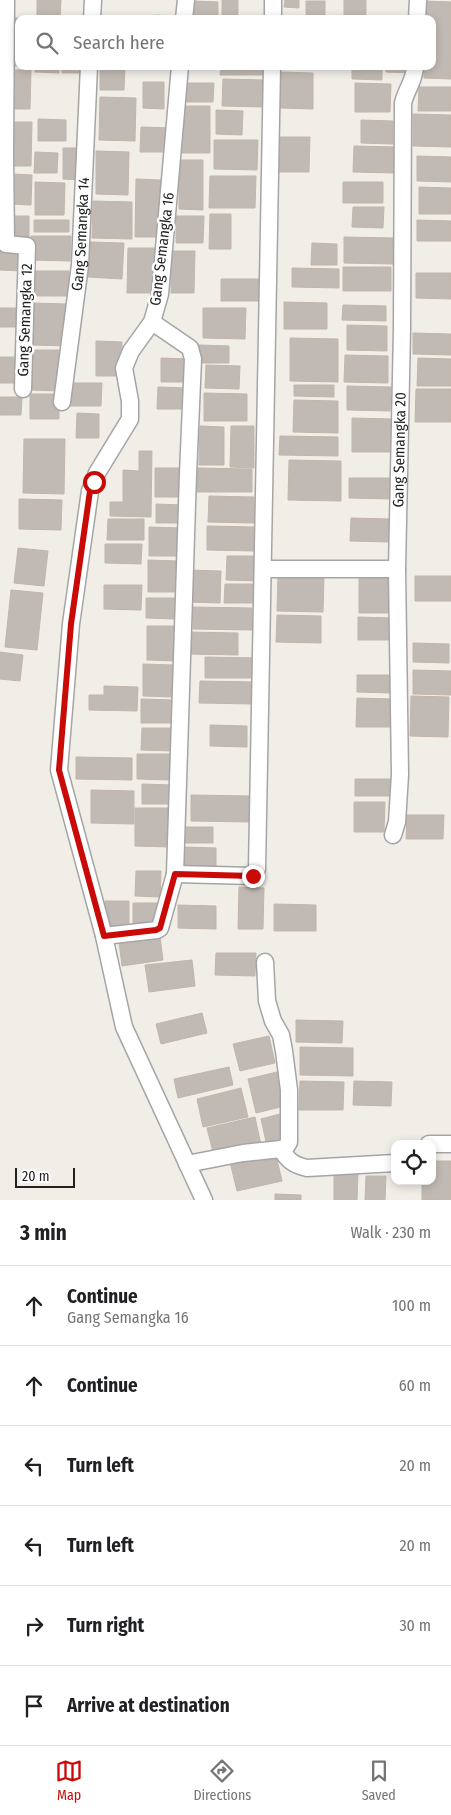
<!DOCTYPE html>
<meta charset="utf-8">
<style>
:root{--surface:#fff;--page:#f6f6f6;--text:#202124;--muted:#757577;--line:#e0e0e0;--accent:#ca0a07}
body{margin:0;font-family:"Fira Sans Condensed",sans-serif;background:var(--page);color:var(--text)}
.controls{position:absolute;right:15px;bottom:15px;display:grid;overflow:hidden;border-radius:10px;box-shadow:0 2px 8px #0003}
.controls button{width:45px;height:45px;display:grid;place-items:center;padding:0;border:0;border-bottom:1px solid var(--line);background:var(--surface);color:var(--text);font:25px sans-serif}
.scale{position:absolute;left:15px;bottom:12px;width:60px;box-sizing:border-box;padding-left:5px;border:2px solid #212121;border-top:0;font-size:14px;line-height:18px;white-space:nowrap;color:#212121;-webkit-text-stroke:4px #fff;paint-order:stroke}
.stop{position:absolute;width:15px;height:15px;margin:-11px;border:4px solid #ca0a07;border-radius:50%;background:#fff}
.stop.end{background:#ca0a07;border-color:#fff;box-shadow:0 1px 5px #0008}
.list{margin:0;padding:0;list-style:none}
h2{display:flex;justify-content:space-between;align-items:center;height:65px;margin:0;padding:0 20px;font-size:21px}
h2 small{font-size:16px;font-weight:400;color:var(--muted)}
.list li{display:grid;grid-template-columns:32px 1fr auto;gap:15px;align-items:center;box-sizing:border-box;height:80px;padding:0 20px;border-top:1px solid var(--line)}
.list b{display:block;font-size:19px;white-space:nowrap}
.list p{margin:0;font-size:16px;white-space:nowrap;color:var(--muted)}
.list em{font-size:16px;font-style:normal;color:var(--muted)}
.icon{flex:none;width:28px;height:28px;fill:none;stroke:currentColor;stroke-width:2;stroke-linecap:round;stroke-linejoin:round}
.map{position:relative;flex:none;width:451px;height:1200px;overflow:hidden}
.search{position:absolute;background:var(--surface);box-shadow:0 2px 8px #0003;left:15px;right:15px;top:15px;height:55px;display:flex;align-items:center;gap:12px;box-sizing:border-box;padding:0 18px;border-radius:10px;color:var(--muted);font-size:19px}
.sheet{height:545px;background:var(--surface)}
nav{display:flex;justify-content:space-around;align-items:center;box-sizing:border-box;height:70px;border-top:1px solid var(--line);background:var(--surface);font-size:14px;color:var(--muted)}
nav a{display:grid;justify-items:center;gap:2px}
nav .on{color:var(--accent)}
.map>svg:first-child{display:block}
</style>
<div class="map">
<svg width="451" height="1200" viewBox="0 0 451 1200">
<rect width="100%" height="100%" fill="#f1eee8"/>
<!-- building -->
<path fill="#c1bab4" stroke="#c2b5aa" d="M37 0H61L60 19H37Z
M222 0H238V19H222Z
M285 0H299V8L284 7Z
M344 0H366V16H344Z
M192 1 218 2V19H192Z
M306 1H325V19H306Z
M425 1 451 2V79L424 78V66H432V19H425Z
M154 15 173 16V19H153Z
M96 16H122V19H96Z
M8 18H31L19 19V66L7 65Z
M35 66H59V73L35 72Z
M62 66H86V73H62Z
M100 66H125L124 90H100Z
M221 66H265V75H220Z
M352 66H382V80L352 79Z
M386 66H413V73L386 72Z
M8 70H31L30 109H8Z
M281 72 313 73V109L280 108Z
M223 79 265 80 264 107 222 106Z
M143 82H164V109L143 108Z
M184 83H214L213 102H184Z
M355 83 391 84 390 112H355Z
M419 87H451V111H418Z
M100 97 136 98 135 141 99 140Z
M182 106H210V153H181Z
M216 110 243 111 242 135 216 134Z
M413 114 451 115V147L413 146Z
M38 119 66 120V141H38Z
M361 120 393 121V144L361 143Z
M9 122H32L31 166H8Z
M141 127 172 128 171 152H140Z
M276 137H310L309 172H276Z
M214 140H258L257 170 214 169Z
M354 146 397 147 396 173 353 172Z
M63 148H83L82 180 63 179Z
M96 151 129 152 128 195 96 194Z
M35 152 58 153 57 173H34Z
M417 156 451 157V182L417 181Z
M179 160H203V210L179 209Z
M12 174 32 175 31 205 11 204Z
M210 176H256L255 208H209Z
M136 179 161 180 160 237H135Z
M35 182 65 183 64 215H35Z
M343 182H383V203H343Z
M419 187 451 188V214H419Z
M93 201 132 202V239L92 238Z
M353 207H384L383 228 352 227Z
M210 214H231V249H209Z
M9 216H29V243L8 242Z
M176 216H204L203 243H176Z
M34 220H69V232H34Z
M417 220 451 221V241H417Z
M31 236H71L70 261 31 260Z
M344 237 394 238 393 264 344 263Z
M90 242 124 243 122 279 88 277Z
M312 243 337 244V265H311Z
M0 248 21 249V271L0 270Z
M128 248H159V293H127Z
M171 251H195L194 293H171Z
M343 267H391V291H343Z
M292 268 339 269V288L292 287Z
M32 271H69V296H31Z
M416 273H451V299L416 298Z
M221 279H263V301H221Z
M284 302 327 303V329H284Z
M32 303 66 304V346L32 345Z
M343 305 386 306V321L342 320Z
M0 308H17V327H0Z
M203 308H246L245 339 203 338Z
M347 325 387 326V351L347 350Z
M413 333 451 334V355L413 354Z
M290 338 338 339V382L290 381Z
M96 341 122 342V376H96Z
M199 345 229 346V363H199Z
M32 350H59V391L31 390Z
M345 355 388 356V383L344 382Z
M0 357H19V383H0Z
M161 358 188 359V382H161Z
M418 358 451 359V386H417Z
M206 365 240 366 239 389 205 388Z
M70 383H102L101 406H70Z
M294 385H334V397L294 396Z
M347 386 391 387 390 411 347 410Z
M158 387 186 388V409H157Z
M416 389H451V422H415Z
M204 393 247 394V421H204Z
M30 394H59V419H30Z
M0 397H22L21 415H0Z
M294 400 338 401V433L293 432Z
M77 413 99 414V438H76Z
M352 418 393 419V452H352Z
M200 426 224 427V465H199Z
M231 426H254V468L230 467Z
M280 436 338 437V456L279 455Z
M24 439H65L64 494 23 493Z
M139 451H152L151 517 110 516V502H123V470L139 471Z
M289 460 341 461V501L288 500Z
M155 468H185L184 497H155Z
M197 468 252 469V492H197Z
M349 478H394V499L349 498Z
M209 496 254 497V523L208 522Z
M19 499 62 500 61 530 19 529Z
M156 504 182 505 181 523H156Z
M351 518 390 519 389 542 350 541Z
M108 519H144V540H107Z
M207 526 254 527V551L207 550Z
M149 527 181 528 180 556H149Z
M105 544H142L141 564 105 563Z
M18 548 48 551 44 586 14 583Z
M227 556H258V581L226 580Z
M148 560 178 561V592H148Z
M188 570 221 571 220 603 188 602Z
M278 575 324 576 323 612 277 611Z
M359 576H392L391 613H359Z
M415 576H451V601H415Z
M225 584H261V603H224Z
M104 585H142L141 610 104 609Z
M11 590 43 593 37 650 5 647Z
M146 598H175L174 619 146 618Z
M193 607 252 608V630L193 629Z
M277 615 321 616V643L276 642Z
M358 617 391 618V640H358Z
M147 626H178L177 661 147 660Z
M188 632 238 633V655L188 654Z
M413 643 449 644V663L413 662Z
M0 652 23 655 20 681 0 679Z
M205 657 257 658V678H205Z
M143 664 174 665 173 697 143 696Z
M413 670 451 671V695L413 694Z
M357 675H390V693L357 692Z
M200 681 254 682V704L199 703Z
M104 686 138 687 137 711 89 710V695H104Z
M411 696 449 697 448 737 410 736Z
M357 698 392 699 391 727H356Z
M141 699 175 700 174 723H141Z
M210 725 247 726V747L210 746Z
M142 728H172V751L141 750Z
M137 754H170V780L137 779Z
M76 757 132 758V780L76 779Z
M355 779H391V796H355Z
M142 784 173 785 172 804H142Z
M91 790 134 791V824L91 823Z
M191 795 251 796V822L191 821Z
M354 802H385L384 832H354Z
M135 808H170V847L135 846Z
M407 815H444L443 839H406Z
M182 827H213V843H182Z
M184 847 216 848V871H184Z
M136 871H161L160 897 135 896Z
M239 887 264 888 263 929H238Z
M105 901H129V927H105Z
M133 903H157L156 924H133Z
M274 904 316 905V931H274Z
M178 905 216 906V929L178 928Z
M160 937 163 960 122 966 119 942Z
M216 953H256L255 976 215 975Z
M192 960 195 986 149 992 145 965Z
M202 1013 207 1033 161 1044 156 1024Z
M296 1020 343 1021 342 1043 296 1042Z
M269 1036 275 1063 240 1071 233 1044Z
M300 1047 353 1048V1076L300 1075Z
M229 1067 233 1085 178 1098 174 1079Z
M281 1071 289 1105 256 1113 248 1079Z
M300 1081 344 1082 343 1110H299Z
M354 1081 392 1082 391 1106 353 1105Z
M241 1088 248 1117 203 1127 197 1099Z
M280 1114 287 1141 267 1146 261 1119Z
M255 1117 261 1145 214 1156 207 1128Z
M275 1151 282 1181 237 1191 230 1162Z
M432 1161H451V1200H422V1181H432Z
M334 1173 358 1174 357 1200H334Z
M366 1176H386L385 1200H365Z
M275 1194 301 1195V1200H275Z"/>
<g fill="none" stroke-linecap="round" stroke-linejoin="round">
<defs>
<g id="street">
<path d="M6 0 5 153 6 244 27 246 23 389"/>
<path d="M92 19 93 0"/>
<path d="M184 19 186 0"/>
<path d="M273 19V0"/>
<path d="M417 19 418 0"/>
<path d="M180 66 160 294 152 322 131 351 124 368 130 401V419L97 473 90 491 71 624 59 770 104 936 124 1027 204 1200"/>
<path d="M152 322 190 348 193 359 188 474 175 874"/>
<path id="s1" d="M62 402 80 265 89 66"/>
<path d="M263 569H397"/>
<path id="s2" d="M393 835 397 822 400 775 397 569 402 329 403 103C406 90 415 80 415 66"/>
<path d="M104 936 157 930 160 928 175 874 253 876 255 874 257 869 272 66"/>
<path d="M429 1144H451"/>
<path d="M281 1149C288 1161 294 1165 307 1168L395 1163"/>
<path d="M187 1164 243 1153 281 1149 286 1147 289 1142V1090L284 1051 281 1035 273 1021 267 1001 265 962"/>
</g>
</defs>
<!-- street casing -->
<use href="#street" stroke="#a5a5a5" stroke-width="19"/>
<!-- street -->
<use href="#street" stroke="#fff" stroke-width="16"/>
</g>
<g fill="none" stroke-linecap="round" stroke-linejoin="round">
<!-- route -->
<path stroke="#ca0a07" stroke-width="6" d="M94 482 90 491 71 624 59 770 104 936 156 930 160 928 175 874 253 876"/>
</g>
<g text-anchor="middle" dominant-baseline="central" stroke-width="5" stroke-linejoin="round" paint-order="stroke">
<!-- street labels -->
<g font-size="15" fill="#212121" stroke="#fff">
<text stroke="none"><textPath href="#s1" startOffset="169">Gang Semangka 14</textPath></text>
<text transform="translate(162 249) rotate(-83)">Gang Semangka 16</text>
<text transform="translate(25 320) rotate(-88)">Gang Semangka 12</text>
<text stroke="none"><textPath href="#s2" startOffset="386">Gang Semangka 20</textPath></text>
</g>
</g>
</svg>
<div class="controls">
<button><svg class="icon" aria-label="locate" viewBox="0 0 24 24"><circle cx="12" cy="12" r="6"/><path d="M12 2v4M12 18v4M2 12h4M18 12h4"/></svg></button>
</div>
<div class="scale">20 m</div>
<div class="stop" style="left:94px;top:482px"></div>
<div class="stop end" style="left:253px;top:876px"></div>
<div class="search"><svg class="icon" aria-label="search" viewBox="0 0 24 24"><circle cx="10" cy="10" r="6"/><path d="M15 15l6 6"/></svg>Search here</div>
</div>
<section class="sheet">
<h2>3 min<small>Walk · 230 m</small></h2>
<ul class="list">
<li><svg class="icon" aria-label="ahead" viewBox="0 0 24 24"><path d="M12 20V5M6 11l6-6 6 6"/></svg><div><b>Continue</b><p>Gang Semangka 16</p></div><em>100 m</em></li>
<li><svg class="icon" aria-label="ahead" viewBox="0 0 24 24"><path d="M12 20V5M6 11l6-6 6 6"/></svg><div><b>Continue</b></div><em>60 m</em></li>
<li><svg class="icon" aria-label="left" viewBox="0 0 24 24"><path d="M17 20v-9H6M10 6l-5 5 5 5"/></svg><div><b>Turn left</b></div><em>20 m</em></li>
<li><svg class="icon" aria-label="left" viewBox="0 0 24 24"><path d="M17 20v-9H6M10 6l-5 5 5 5"/></svg><div><b>Turn left</b></div><em>20 m</em></li>
<li><svg class="icon" aria-label="right" viewBox="0 0 24 24"><path d="M7 20v-9h11M14 6l5 5-5 5"/></svg><div><b>Turn right</b></div><em>30 m</em></li>
<li><svg class="icon" aria-label="arrive" viewBox="0 0 24 24"><path d="M6 21V4h12l-3 4 3 4H6"/></svg><div><b>Arrive at destination</b></div></li>
</ul>
</section>
<nav>
<a class="on"><svg class="icon" aria-label="map" viewBox="0 0 24 24"><path d="M3 6l6-2 6 2 6-2v14l-6 2-6-2-6 2zM9 4v14M15 6v14"/></svg>Map</a>
<a><svg class="icon" aria-label="directions" viewBox="0 0 24 24"><path d="M12 3l9 9-9 9-9-9zM9 14v-3h6M13 9l2 2-2 2"/></svg>Directions</a>
<a><svg class="icon" aria-label="saved" viewBox="0 0 24 24"><path d="M7 4h10v16l-5-4-5 4z"/></svg>Saved</a>
</nav>
